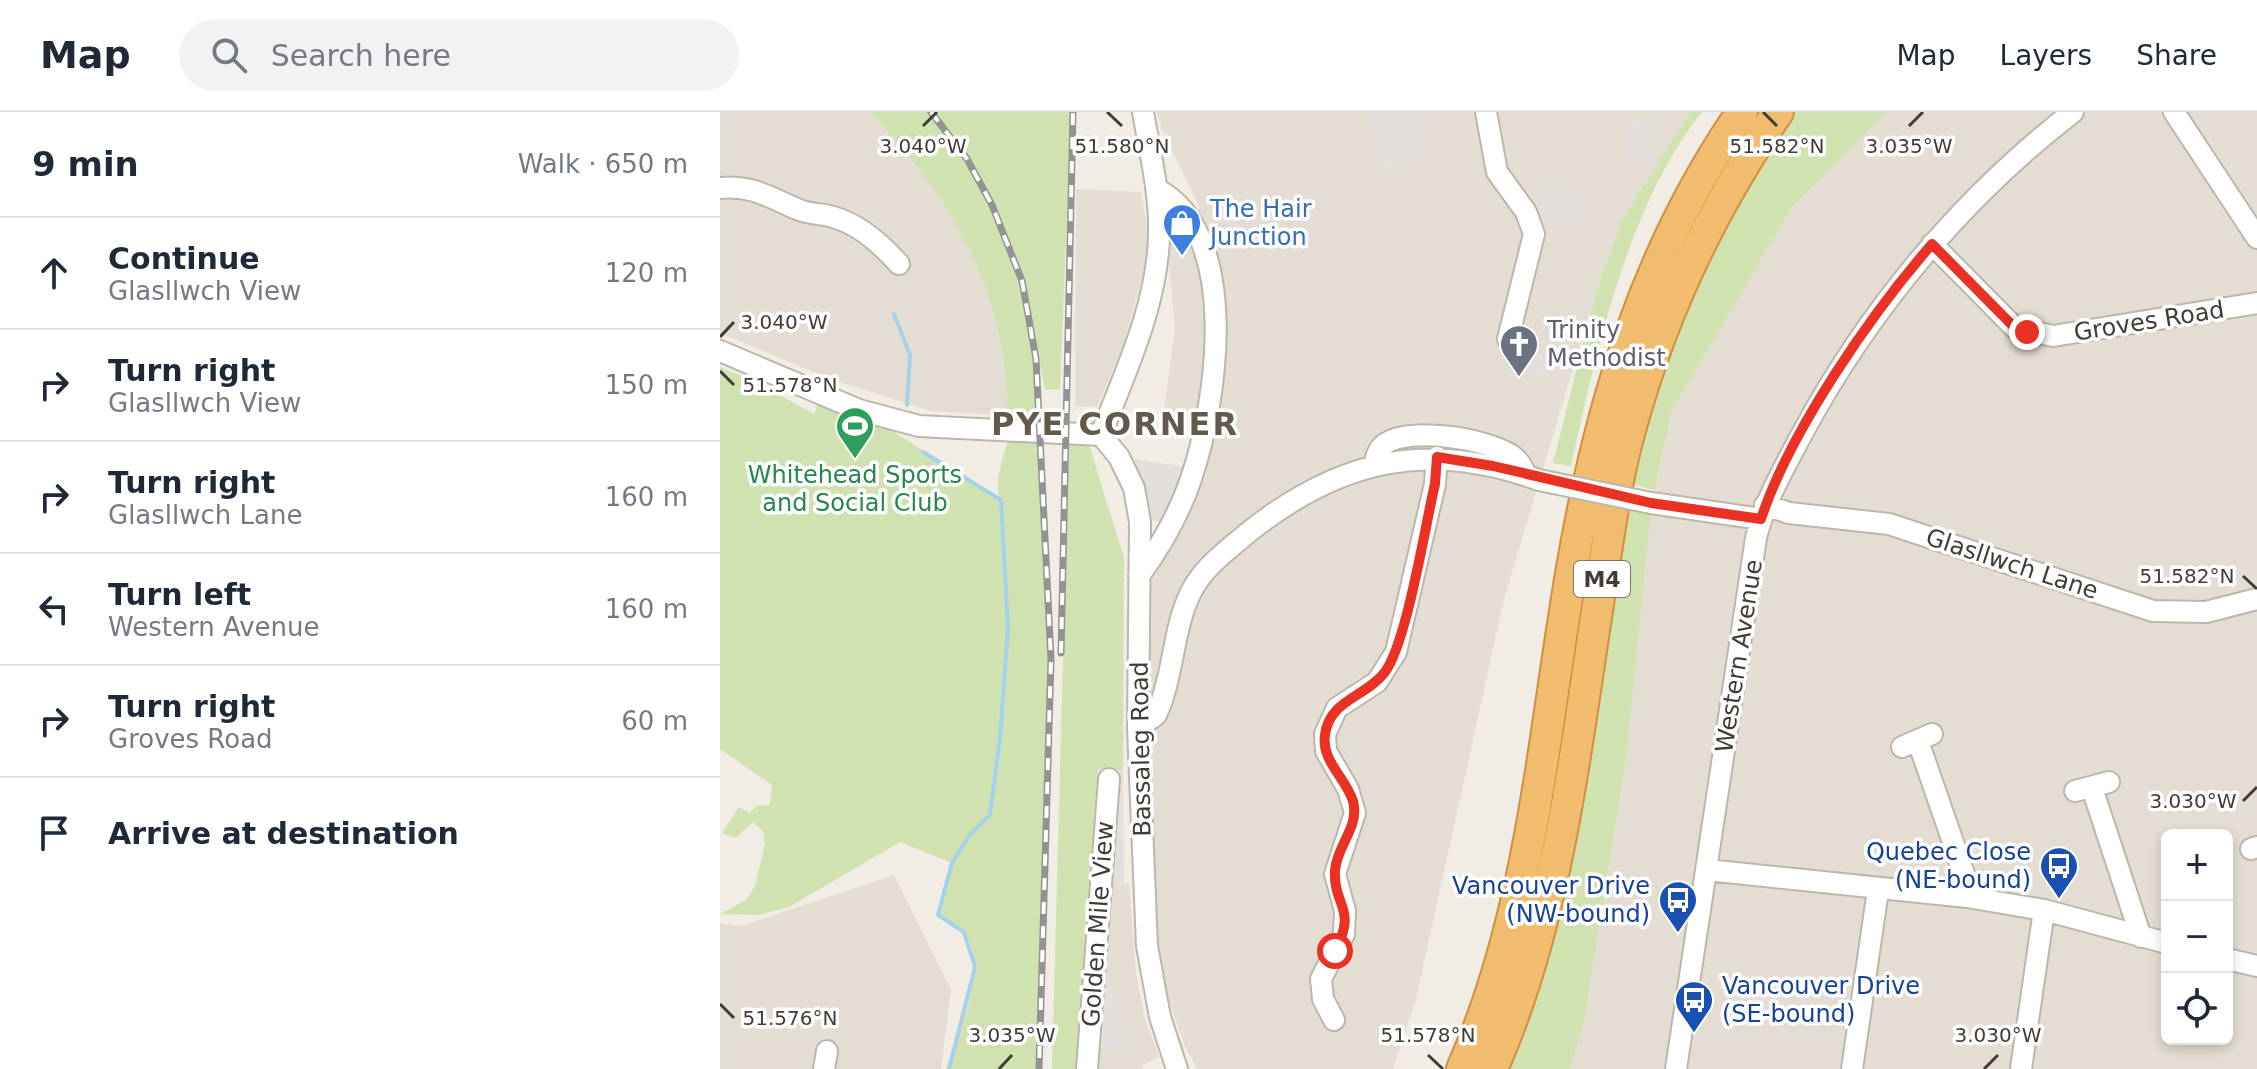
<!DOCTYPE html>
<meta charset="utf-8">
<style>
:root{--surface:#fff;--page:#f2f2f3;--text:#1f2937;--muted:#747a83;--line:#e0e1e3}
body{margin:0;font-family:"DejaVu Sans",sans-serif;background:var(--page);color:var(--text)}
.controls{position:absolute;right:24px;bottom:24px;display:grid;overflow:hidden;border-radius:12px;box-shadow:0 4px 12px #0003}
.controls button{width:72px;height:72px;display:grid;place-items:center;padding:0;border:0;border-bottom:2px solid var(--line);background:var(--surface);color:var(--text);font:40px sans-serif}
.stop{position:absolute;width:24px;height:24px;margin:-18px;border:6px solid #e93223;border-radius:50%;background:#fff}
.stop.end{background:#e93223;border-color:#fff;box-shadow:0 2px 8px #0008}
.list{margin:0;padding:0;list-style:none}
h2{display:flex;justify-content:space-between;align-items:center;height:104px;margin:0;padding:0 32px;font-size:34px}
h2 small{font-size:26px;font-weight:400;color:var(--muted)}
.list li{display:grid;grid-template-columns:52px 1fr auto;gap:24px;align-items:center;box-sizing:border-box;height:112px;padding:0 32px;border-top:2px solid var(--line)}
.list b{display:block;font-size:30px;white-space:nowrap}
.list p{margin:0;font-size:26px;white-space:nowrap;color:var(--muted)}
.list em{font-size:26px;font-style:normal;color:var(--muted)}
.icon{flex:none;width:44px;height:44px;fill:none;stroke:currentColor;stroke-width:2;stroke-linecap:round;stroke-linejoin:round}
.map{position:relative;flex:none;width:1537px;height:957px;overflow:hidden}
header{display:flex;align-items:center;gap:48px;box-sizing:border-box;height:112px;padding:0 40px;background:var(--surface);border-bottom:2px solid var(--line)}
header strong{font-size:38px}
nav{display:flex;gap:44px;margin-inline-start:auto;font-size:28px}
.search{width:560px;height:72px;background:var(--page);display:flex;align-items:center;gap:20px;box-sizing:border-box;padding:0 28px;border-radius:44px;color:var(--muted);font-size:30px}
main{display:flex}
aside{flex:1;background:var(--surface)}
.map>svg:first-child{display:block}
</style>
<header>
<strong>Map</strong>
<div class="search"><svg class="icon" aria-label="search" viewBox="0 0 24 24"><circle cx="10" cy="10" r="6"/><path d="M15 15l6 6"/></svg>Search here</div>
<nav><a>Map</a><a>Layers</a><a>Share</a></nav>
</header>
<main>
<aside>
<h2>9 min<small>Walk · 650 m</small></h2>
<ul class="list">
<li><svg class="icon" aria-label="ahead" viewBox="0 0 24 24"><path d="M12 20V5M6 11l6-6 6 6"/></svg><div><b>Continue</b><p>Glasllwch View</p></div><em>120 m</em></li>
<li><svg class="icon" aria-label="right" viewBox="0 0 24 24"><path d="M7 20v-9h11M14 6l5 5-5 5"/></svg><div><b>Turn right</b><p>Glasllwch View</p></div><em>150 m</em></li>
<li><svg class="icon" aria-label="right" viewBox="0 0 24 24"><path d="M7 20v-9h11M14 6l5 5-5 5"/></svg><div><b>Turn right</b><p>Glasllwch Lane</p></div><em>160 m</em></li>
<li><svg class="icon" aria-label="left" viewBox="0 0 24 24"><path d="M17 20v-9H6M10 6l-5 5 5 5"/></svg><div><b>Turn left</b><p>Western Avenue</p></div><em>160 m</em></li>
<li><svg class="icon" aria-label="right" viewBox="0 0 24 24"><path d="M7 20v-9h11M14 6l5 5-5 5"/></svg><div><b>Turn right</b><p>Groves Road</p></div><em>60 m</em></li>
<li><svg class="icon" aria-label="arrive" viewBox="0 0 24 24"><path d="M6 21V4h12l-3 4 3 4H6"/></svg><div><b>Arrive at destination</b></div></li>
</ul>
</aside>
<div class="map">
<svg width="1537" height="957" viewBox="0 0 1537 957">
<rect width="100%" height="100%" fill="#f1ece4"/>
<!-- residential -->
<path fill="#e4ddd3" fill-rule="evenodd" d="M0 0H156L193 37 253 129 276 183 295 304 211 299 110 267 0 221Z
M437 0H970L903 106 875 183 784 487 696 887 673 957H477L464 932 447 883 436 816 426 478 486 363 494 311 444 299 455 217 448 141 450 120 480 96 442 18Z
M1166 0H1537V957H850L864 910 907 641 931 391 952 299 1073 94ZM1447 723H1507V927H1447Z
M356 77 421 80 428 122 426 153 403 233 377 295 355 294Z
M174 763 231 878 221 957H0V811L21 814Z
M371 769 409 772 416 862 425 907 439 945 423 953V957H367Z"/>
<!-- green -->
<path fill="#cfe2b0" d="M150 0H209L246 49 271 94 300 169 314 248 328 547 316 957H226C238 922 270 853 244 820 239 813 225 808 218 803L232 751 180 730 69 795 38 803 0 802 26 788 35 774 45 732 43 719 33 710 16 726 2 721 19 695 30 701 36 694 50 693 52 673 0 637V255L38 271 94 302 100 287 174 320 280 387C271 362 292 335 289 309 287 285 286 260 282 236 265 143 214 67 150 0Z
M213 0H351L340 277 325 278C305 169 288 86 213 0Z
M970 0H982C908 92 876 240 851 354L833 351 875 183 903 106Z
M1071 0H1166L1073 94 952 299 934 378 905 370 921 303 995 118Z
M349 327 368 330 404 445 403 658H377V770L360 957H332Z
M906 392 931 396 907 641 864 910 850 957H788L830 832 876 613Z"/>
<!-- parking -->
<path fill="#e2dfdc" d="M659 0H694L703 48 660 56 650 4Z
M933 5 935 21 910 60 908 12Z
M825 73 850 76 849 86 862 88 860 104 851 103 850 113 820 109Z
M795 231 824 242 821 250 831 254 827 265 788 250Z
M415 347 467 355 444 412 426 406Z
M377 657 403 658 404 771 377 770Z
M379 873 394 876 392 901 410 933 399 938 374 935Z"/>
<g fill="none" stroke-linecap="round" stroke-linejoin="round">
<!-- stream -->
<path stroke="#a4d2ea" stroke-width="4" d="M174 202 190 243 187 293
M203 340 281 388 288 516 280 626 270 703 249 724 232 751 218 803 244 820 255 855 229 957"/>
<defs>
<path id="minor" d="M766 0 777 60 806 100 814 122 788 227
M1454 0 1537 126
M0 76C32 73 49 85 77 97 90 103 101 101 113 105 139 112 162 133 179 152
M1212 132 1295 216 1333 224 1537 191
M0 239 139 298 199 314 381 323
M381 323 399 345 414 376 420 410 418 616 427 834 440 905 457 957
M381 323C405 260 438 192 439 122 440 81 430 40 423 0
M654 353C656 345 658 337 665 332 690 314 767 327 791 343 799 348 802 355 806 363
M931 391 1041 407
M1045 393 1069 401 1169 412 1433 499 1486 500 1537 487
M419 464C441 434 459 402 471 367 497 290 522 123 437 77
M418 616 436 603 441 591C454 555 454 514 471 480 484 454 509 437 530 419 621 347 709 328 819 368
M1198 629 1244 762 1247 785
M1182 635 1212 622
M1372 676 1421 825
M1355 679 1389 670
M1531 737 1537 735
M987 758 1247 785 1324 798 1447 831
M1507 847 1537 854
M614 908 603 887 601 867 624 822 625 799 615 762 635 701 628 677 606 639 605 622 617 596 657 570 676 540 715 372 717 345
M104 957 107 939
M367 957 389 667
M956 957 1036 426C1045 388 1065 354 1083 320 1150 196 1242 86 1353 0
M1132 957 1158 778
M1301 957 1324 798"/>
<path id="highway" d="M742 957C812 798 823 625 852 456 880 292 927 137 1022 0
M772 957C839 805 855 636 881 473 889 421 896 368 910 318 941 204 991 97 1058 0"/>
</defs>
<!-- minor casing -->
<use href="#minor" stroke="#beb6ab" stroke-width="24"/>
<!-- highway casing -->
<use href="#highway" stroke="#d0903f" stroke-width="34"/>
<!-- minor -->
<use href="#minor" stroke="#fff" stroke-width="20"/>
<!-- highway -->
<use href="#highway" stroke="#f2bc6e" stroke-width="30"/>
<defs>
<path id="rail" d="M211 0 247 47 272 93 302 169 316 247 331 547 319 957
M341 541 353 0"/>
</defs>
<!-- rail casing -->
<use href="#rail" stroke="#939393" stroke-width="7"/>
<!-- rail -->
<use href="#rail" stroke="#fff" stroke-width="4" stroke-dasharray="12" stroke-linecap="butt"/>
<defs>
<path id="minor-bridge" d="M819 368 931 391"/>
</defs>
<!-- minor-bridge casing -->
<use href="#minor-bridge" stroke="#beb6ab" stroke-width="24" stroke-linecap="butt"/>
<!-- minor-bridge -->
<use href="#minor-bridge" stroke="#fff" stroke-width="20"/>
</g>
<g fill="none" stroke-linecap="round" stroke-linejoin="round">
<!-- route -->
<path stroke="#e93223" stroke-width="10" d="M615 839C638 796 613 795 615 758 617 733 640 715 633 689 626 666 601 649 605 623 609 588 646 585 665 560 687 530 705 414 715 372L717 345 773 354 931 391 1041 407C1070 319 1151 202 1212 132L1295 216 1307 220"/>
</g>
<!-- ticks -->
<path fill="none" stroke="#423c35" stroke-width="3" d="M387 0 402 14M1043 0 1057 14M203 14 217 0M1189 14 1203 0M0 225 14 210M0 259 14 273M1523 464 1537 477M1523 689 1537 675M0 892 14 906M708 943 723 957M279 957 292 943M1264 957 1278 943"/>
<!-- icons -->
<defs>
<symbol id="shop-pin" viewBox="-11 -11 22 30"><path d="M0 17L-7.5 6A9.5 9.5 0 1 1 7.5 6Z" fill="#3f7fe0" stroke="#fff"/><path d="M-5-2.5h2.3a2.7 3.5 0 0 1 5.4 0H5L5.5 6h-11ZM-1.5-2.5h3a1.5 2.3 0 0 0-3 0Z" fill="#fff"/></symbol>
<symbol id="church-pin" viewBox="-11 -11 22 30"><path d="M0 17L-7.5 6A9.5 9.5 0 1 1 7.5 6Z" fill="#6b7280" stroke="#fff"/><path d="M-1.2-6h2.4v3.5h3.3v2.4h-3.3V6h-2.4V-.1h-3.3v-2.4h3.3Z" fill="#fff"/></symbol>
<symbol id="stadium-pin" viewBox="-11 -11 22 30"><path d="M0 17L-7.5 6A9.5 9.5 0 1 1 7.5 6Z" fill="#2e9e5b" stroke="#fff"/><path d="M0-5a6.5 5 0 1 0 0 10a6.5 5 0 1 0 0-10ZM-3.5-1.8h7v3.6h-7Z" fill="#fff"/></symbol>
<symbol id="bus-pin" viewBox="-11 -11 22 30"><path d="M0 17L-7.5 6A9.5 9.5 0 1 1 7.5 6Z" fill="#1a4fb4" stroke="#fff"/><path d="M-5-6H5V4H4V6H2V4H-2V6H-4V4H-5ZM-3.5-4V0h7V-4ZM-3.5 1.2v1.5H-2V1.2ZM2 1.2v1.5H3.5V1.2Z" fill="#fff"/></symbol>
</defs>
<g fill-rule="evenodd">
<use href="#shop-pin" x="440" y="89" width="44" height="60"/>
<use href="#church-pin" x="777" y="210" width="44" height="60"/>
<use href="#stadium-pin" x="113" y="292" width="44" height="60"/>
<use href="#bus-pin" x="1317" y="732" width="44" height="60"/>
<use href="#bus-pin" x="936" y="766" width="44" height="60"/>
<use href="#bus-pin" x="952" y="866" width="44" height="60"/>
</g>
<g text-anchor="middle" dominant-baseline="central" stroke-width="7" stroke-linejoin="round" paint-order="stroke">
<!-- shield labels -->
<rect fill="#fff" stroke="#7b7672" stroke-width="2" x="854" y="449" width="56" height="36" rx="6"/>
<g font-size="22" font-weight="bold" fill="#423c35">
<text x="882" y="467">M4</text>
</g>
<!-- shop labels -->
<g font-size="24" fill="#366cbe" stroke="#fff" text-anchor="start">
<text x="490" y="97">The Hair<tspan x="490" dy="28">Junction</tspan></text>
</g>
<!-- street labels -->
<g font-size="24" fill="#423c35" stroke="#fff">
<text transform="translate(1429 209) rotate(-9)">Groves Road</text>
<text transform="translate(1292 452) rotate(18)">Glasllwch Lane</text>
<text transform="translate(1019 544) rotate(-81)">Western Avenue</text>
<text transform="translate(421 637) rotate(-91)">Bassaleg Road</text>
<text transform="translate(378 812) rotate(-86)">Golden Mile View</text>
</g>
<!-- worship labels -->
<g font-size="24" fill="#5b616d" stroke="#fff" text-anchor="start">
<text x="827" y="218">Trinity<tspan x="827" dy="28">Methodist</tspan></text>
</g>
<!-- leisure labels -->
<g font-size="24" fill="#27864d" stroke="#fff">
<text x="135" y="363">Whitehead Sports<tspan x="135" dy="28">and Social Club</tspan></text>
</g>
<!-- transit labels -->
<g font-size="24" fill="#164399" stroke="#fff" text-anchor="end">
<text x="1311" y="740">Quebec Close<tspan x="1311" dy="28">(NE-bound)</tspan></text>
<text x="930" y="774">Vancouver Drive<tspan x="930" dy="28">(NW-bound)</tspan></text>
<text x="1002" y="874" text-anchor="start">Vancouver Drive<tspan x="1002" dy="28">(SE-bound)</tspan></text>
</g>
<!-- district labels -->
<g font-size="32" font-weight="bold" letter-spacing="2" fill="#64594d" stroke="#fff">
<text x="395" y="312">PYE CORNER</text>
</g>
</g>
<g font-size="20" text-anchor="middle" fill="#423c35" stroke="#fff" stroke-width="7" stroke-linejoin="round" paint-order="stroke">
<text x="402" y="41">51.580°N</text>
<text x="1057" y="41">51.582°N</text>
<text x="203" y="41">3.040°W</text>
<text x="1189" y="41">3.035°W</text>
<text x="64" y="217">3.040°W</text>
<text x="70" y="280">51.578°N</text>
<text x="1467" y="471">51.582°N</text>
<text x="1473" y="696">3.030°W</text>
<text x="70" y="913">51.576°N</text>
<text x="292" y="930">3.035°W</text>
<text x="1278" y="930">3.030°W</text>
<text x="708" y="930">51.578°N</text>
</g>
</svg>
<div class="controls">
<button>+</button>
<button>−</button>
<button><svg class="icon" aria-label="locate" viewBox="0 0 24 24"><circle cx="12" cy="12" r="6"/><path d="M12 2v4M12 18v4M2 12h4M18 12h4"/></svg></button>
</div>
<div class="stop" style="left:615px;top:839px"></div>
<div class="stop end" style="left:1307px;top:220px"></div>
</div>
</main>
